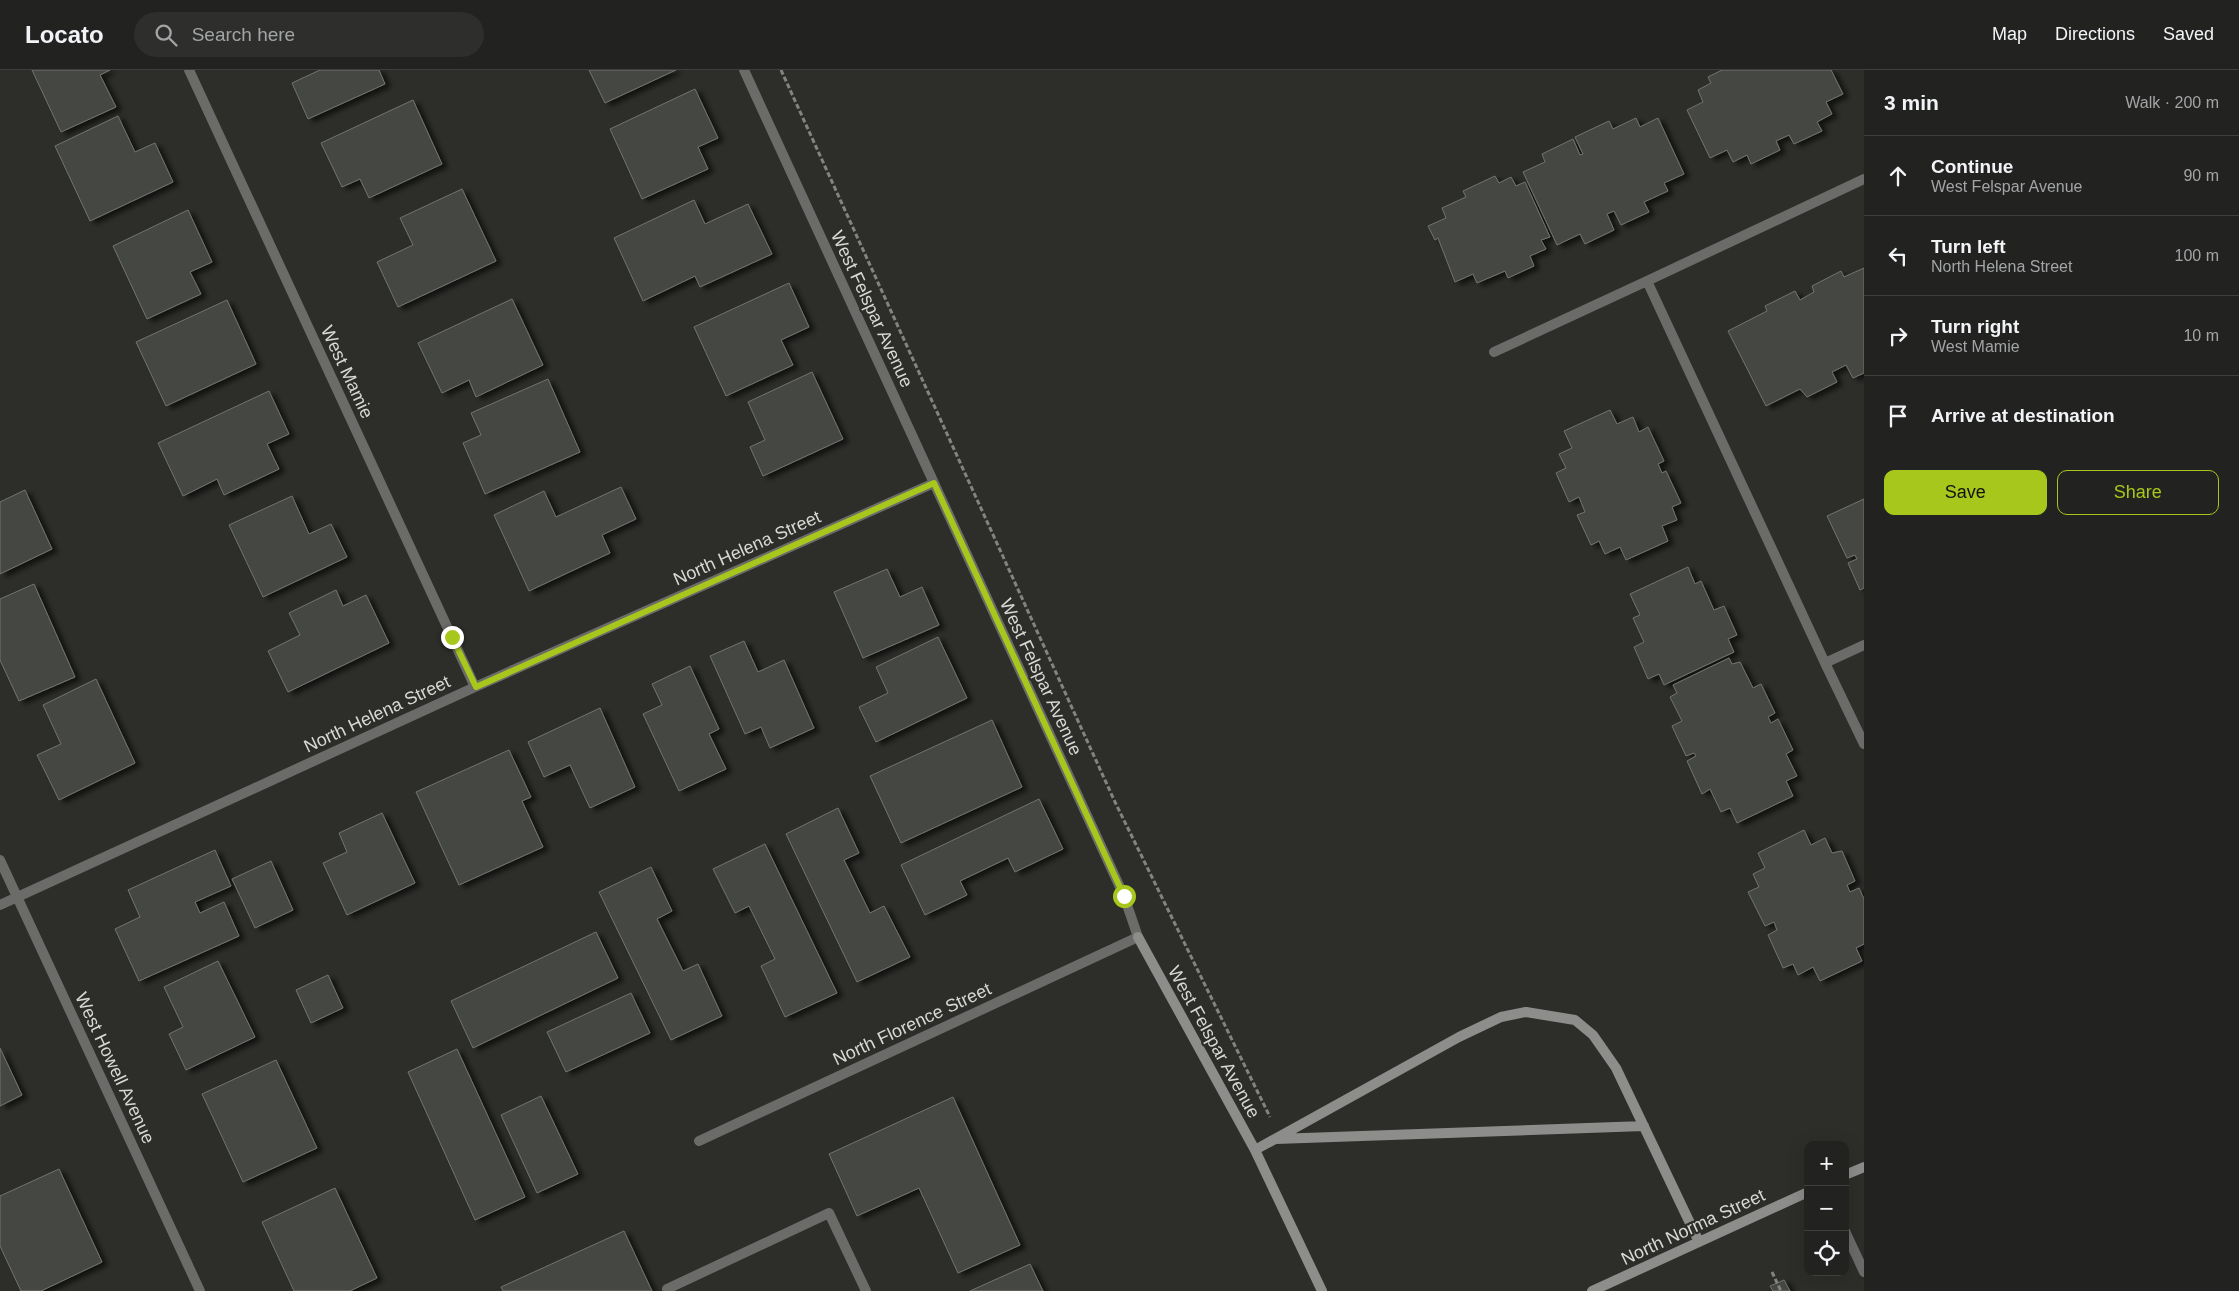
<!DOCTYPE html>
<meta charset="utf-8">
<style>
:root{--surface:#222220;--page:#2e2f2d;--text:#f1f3f6;--muted:#a2a4a5;--line:#3f3f3e;--accent:#a8c71d}
body{margin:0;font-family:Arial,sans-serif;background:var(--page);color:var(--text)}
.controls{position:absolute;right:15px;bottom:15px;display:grid;overflow:hidden;border-radius:10px;box-shadow:0 5px 20px #0002}
.controls button{width:45px;height:45px;display:grid;place-items:center;padding:0;border:0;border-bottom:1px solid var(--line);background:var(--surface);color:var(--text);font:25px sans-serif}
.stop{position:absolute;width:15px;height:15px;margin:-11px;border:4px solid #a8c71d;border-radius:50%;background:#fff}
.stop.end{background:#a8c71d;border-color:#fff;box-shadow:0 1px 5px #0008}
.list{margin:0;padding:0;list-style:none}
h2{display:flex;justify-content:space-between;align-items:center;height:65px;margin:0;padding:0 20px;font-size:21px}
h2 small{font-size:16px;font-weight:400;color:var(--muted)}
.list li{display:grid;grid-template-columns:32px 1fr auto;gap:15px;align-items:center;box-sizing:border-box;height:80px;padding:0 20px;border-top:1px solid var(--line)}
.list b{display:block;font-size:19px;white-space:nowrap}
.list p{margin:0;font-size:16px;white-space:nowrap;color:var(--muted)}
.list em{font-size:16px;font-style:normal;color:var(--muted)}
.actions{display:flex;gap:10px;padding:15px 20px}
.actions a{flex:1;padding:11px 0;border:1px solid var(--accent);border-radius:10px;text-align:center;font-size:18px;color:var(--accent)}
.actions .main{background:var(--accent);color:#111}
.icon{flex:none;width:28px;height:28px;fill:none;stroke:currentColor;stroke-width:2;stroke-linecap:round;stroke-linejoin:round}
.map{position:relative;flex:none;width:1864px;height:1221px;overflow:hidden}
header{display:flex;align-items:center;gap:30px;box-sizing:border-box;height:70px;padding:0 25px;background:var(--surface);border-bottom:1px solid var(--line)}
header strong{font-size:24px}
nav{display:flex;gap:28px;margin-inline-start:auto;font-size:18px}
.search{width:350px;height:45px;background:var(--page);display:flex;align-items:center;gap:12px;box-sizing:border-box;padding:0 18px;border-radius:28px;color:var(--muted);font-size:19px}
main{display:flex}
aside{flex:1;background:var(--surface)}
.map>svg:first-child{display:block}
</style>
<header>
<strong>Locato</strong>
<div class="search"><svg class="icon" aria-label="search" viewBox="0 0 24 24"><circle cx="10" cy="10" r="6"/><path d="M15 15l6 6"/></svg>Search here</div>
<nav><a>Map</a><a>Directions</a><a>Saved</a></nav>
</header>
<main>
<div class="map">
<svg width="1864" height="1221" viewBox="0 0 1864 1221">
<defs>
<filter id="shadow"><feDropShadow dx="5.5" dy="3" stdDeviation="2.5" flood-color="#0009"/></filter>
</defs>
<rect width="100%" height="100%" fill="#2d2e2a"/>
<!-- building -->
<path fill="#454642" stroke="#72746f" filter="url(#shadow)" d="M32 0H110L100 5 116 37 61 62Z
M320 0H379L385 14 308 49 292 13Z
M589 0H676L605 33Z
M1722 0H1831L1843 24 1826 32 1832 44 1817 52 1822 61 1794 74 1789 65 1776 71 1780 80 1751 94 1747 85 1733 92 1727 80 1710 88 1687 40 1703 32 1698 20 1711 13 1708 7Z
M695 19 718 68 698 77 708 99 642 129 610 59Z
M413 30 442 94 369 128 360 109 342 117 321 73Z
M118 46 135 82 155 73 173 112 90 151 55 76Z
M1636 48 1640 57 1658 48 1684 104 1664 113 1668 121 1644 132 1649 142 1621 155 1614 141 1607 144 1614 160 1585 174 1580 164 1557 175 1523 102 1545 92 1542 84 1573 69 1580 85 1583 84 1575 67 1609 51 1613 59Z
M1495 106 1499 113 1511 107 1516 116 1525 112 1550 167 1541 170 1546 179 1530 186 1534 196 1508 208 1505 201 1477 213 1473 204 1455 212 1438 168 1435 170 1428 156 1446 148 1442 138 1466 127 1463 121Z
M462 119 496 191 398 237 377 192 413 175 400 148Z
M694 130 705 154 748 134 772 184 700 217 695 206 643 231 614 168Z
M188 140 212 192 190 202 201 224 147 249 113 176Z
M1864 198V303L1853 308 1846 295 1832 302 1837 312 1807 327 1800 319 1766 336 1728 261 1767 241 1765 236 1795 221 1800 230 1814 222 1812 216 1841 201 1844 207Z
M789 213 809 257 781 270 793 295 726 326 694 257Z
M512 229 543 295 476 327 469 310 442 323 418 273Z
M227 230 256 294 166 336 136 272Z
M812 302 843 369 763 406 750 377 765 370 748 332Z
M548 309 580 382 485 424 463 373 481 365 471 343Z
M269 321 289 364 267 374 279 399 224 425 217 409 183 426 158 373Z
M1610 340 1617 354 1633 347 1639 362 1648 357 1664 391 1658 394 1662 403 1666 401 1681 433 1672 437 1677 450 1662 456 1668 471 1626 490 1620 477 1605 484 1599 471 1591 475 1577 445 1585 442 1579 427 1569 432 1556 403 1566 398 1559 384 1572 378 1564 361Z
M621 417 636 449 602 465 610 483 529 521 494 445 544 421 556 447Z
M25 420 52 479 0 504V432Z
M292 426 309 464 331 454 347 487 263 527 229 455Z
M1864 429V518L1860 520 1848 493 1857 489 1855 485 1847 488 1827 446Z
M1688 497 1695 514 1701 511 1714 540 1724 536 1737 565 1728 569 1734 582 1664 615 1659 604 1648 609 1634 577 1644 572 1633 548 1640 545 1630 524Z
M887 499 900 527 922 517 939 555 863 588 834 522Z
M34 514 75 607 19 631 0 590V529Z
M336 520 343 536 366 525 389 573 288 622 268 581 300 565 289 543Z
M938 567 967 628 876 672 859 637 888 623 876 597Z
M744 571 758 602 784 590 814 658 770 678 761 657 745 664 710 586Z
M1729 588 1732 594 1740 592 1753 618 1761 614 1775 643 1768 647 1771 653 1778 649 1793 680 1786 684 1797 706 1786 711 1793 726 1737 753 1730 738 1721 742 1710 719 1702 724 1687 691 1696 686 1694 683 1686 686 1672 656 1682 651 1670 627 1677 623 1673 615Z
M690 596 719 659 709 664 726 699 679 721 643 644 662 635 652 614Z
M96 609 135 693 59 730 37 685 61 674 43 635Z
M600 638 635 717 590 738 570 695 544 707 528 672Z
M992 650 1022 717 901 773 870 706Z
M509 680 531 727 522 731 543 777 459 815 416 722Z
M1039 729 1063 779 1015 802 1008 788 960 811 967 825 925 845 901 795Z
M838 738 859 783 844 790 870 843 884 836 910 887 857 912 786 764Z
M382 743 415 813 347 845 323 793 347 782 339 763Z
M1804 760 1811 775 1825 768 1832 783 1842 781 1855 811 1847 815 1850 822 1859 818 1864 829V874L1856 878 1862 891 1820 911 1813 897 1798 905 1793 894 1783 898 1768 865 1777 860 1774 852 1765 856 1748 822 1759 817 1753 804 1765 798 1758 783Z
M765 774 837 923 785 947 761 896 775 889 749 836 735 843 713 799Z
M215 780 231 816 195 832 200 843 224 832 239 866 139 911 115 859 140 847 128 820Z
M271 791 293 840 255 858 232 809Z
M651 797 672 841 657 849 683 901 698 894 722 946 671 970 599 822Z
M596 862 618 908 473 978 451 931Z
M218 891 255 967 186 1000 169 964 183 957 164 917Z
M328 905 343 938 311 953 296 920Z
M631 923 650 963 566 1002 547 962Z
M0 978 22 1025 0 1036Z
M457 979 525 1127 475 1150 408 1002Z
M276 990 317 1078 243 1112 202 1024Z
M541 1026 578 1104 537 1123 501 1045Z
M953 1027 1020 1175 958 1203 919 1118 857 1146 829 1084Z
M59 1099 102 1192 41 1221H21L0 1176V1126Z
M335 1118 377 1208 350 1221H294L262 1152Z
M624 1161 652 1221H503L501 1217Z
M1030 1194 1043 1221H970Z
M1784 1210 1790 1221H1773L1770 1216Z"/>
<g fill="none" stroke-linecap="round" stroke-linejoin="round">
<!-- path -->
<path stroke="#838380" stroke-width="3" stroke-dasharray="5 2.5" stroke-linecap="butt" d="M781 0 1115 732 1270 1047
M1772 1202 1781 1221"/>
<!-- lane -->
<path stroke="#6b6b69" stroke-width="10" d="M1864 109 1647 211 1825 593 1864 575
M1494 282 1647 211
M1825 593 1864 674
M1845 1161 1864 1202
M668 1221 667 1219 829 1143 866 1221"/>
<!-- street -->
<path stroke="#6b6b69" stroke-width="10" d="M189 0 475 617
M0 790 200 1221
M0 835 475 617 934 413
M699 1071 1138 867 1124 826 744 0"/>
<!-- secondary -->
<path stroke="#8d8e8b" stroke-width="10" d="M1138 867 1255 1080 1322 1221
M1276 1069 1644 1056
M1255 1080 1459 967 1501 947 1526 942 1575 950 1593 965 1616 998 1699 1172
M1845 1105 1864 1097
M1592 1221 1808 1122"/>
</g>
<g fill="none" stroke-linecap="round" stroke-linejoin="round">
<!-- route -->
<path stroke="#a8c71d" stroke-width="6" d="M452 567 476 617 934 413 1124 826"/>
</g>
<g text-anchor="middle" dominant-baseline="central" stroke-width="4.5" stroke-linejoin="round" paint-order="stroke">
<!-- street labels -->
<g font-size="18" fill="#d8d8d6" stroke="#2d2e2a">
<text transform="translate(872 239) rotate(65)">West Felspar Avenue</text>
<text transform="translate(347 302) rotate(65)">West Mamie</text>
<text transform="translate(747 478) rotate(-24)">North Helena Street</text>
<text transform="translate(1041 607) rotate(65)">West Felspar Avenue</text>
<text transform="translate(377 644) rotate(-25)">North Helena Street</text>
<text transform="translate(912 954) rotate(-25)">North Florence Street</text>
<text transform="translate(1214 972) rotate(61)">West Felspar Avenue</text>
<text transform="translate(115 998) rotate(65)">West Howell Avenue</text>
<text transform="translate(1693 1157) rotate(-25)">North Norma Street</text>
</g>
</g>
</svg>
<div class="controls">
<button>+</button>
<button>−</button>
<button><svg class="icon" aria-label="locate" viewBox="0 0 24 24"><circle cx="12" cy="12" r="6"/><path d="M12 2v4M12 18v4M2 12h4M18 12h4"/></svg></button>
</div>
<div class="stop" style="left:1124px;top:826px"></div>
<div class="stop end" style="left:452px;top:567px"></div>
</div>
<aside>
<h2>3 min<small>Walk · 200 m</small></h2>
<ul class="list">
<li><svg class="icon" aria-label="ahead" viewBox="0 0 24 24"><path d="M12 20V5M6 11l6-6 6 6"/></svg><div><b>Continue</b><p>West Felspar Avenue</p></div><em>90 m</em></li>
<li><svg class="icon" aria-label="left" viewBox="0 0 24 24"><path d="M17 20v-9H6M10 6l-5 5 5 5"/></svg><div><b>Turn left</b><p>North Helena Street</p></div><em>100 m</em></li>
<li><svg class="icon" aria-label="right" viewBox="0 0 24 24"><path d="M7 20v-9h11M14 6l5 5-5 5"/></svg><div><b>Turn right</b><p>West Mamie</p></div><em>10 m</em></li>
<li><svg class="icon" aria-label="arrive" viewBox="0 0 24 24"><path d="M6 21V4h12l-3 4 3 4H6"/></svg><div><b>Arrive at destination</b></div></li>
</ul>
<div class="actions"><a class="main">Save</a><a>Share</a></div>
</aside>
</main>
